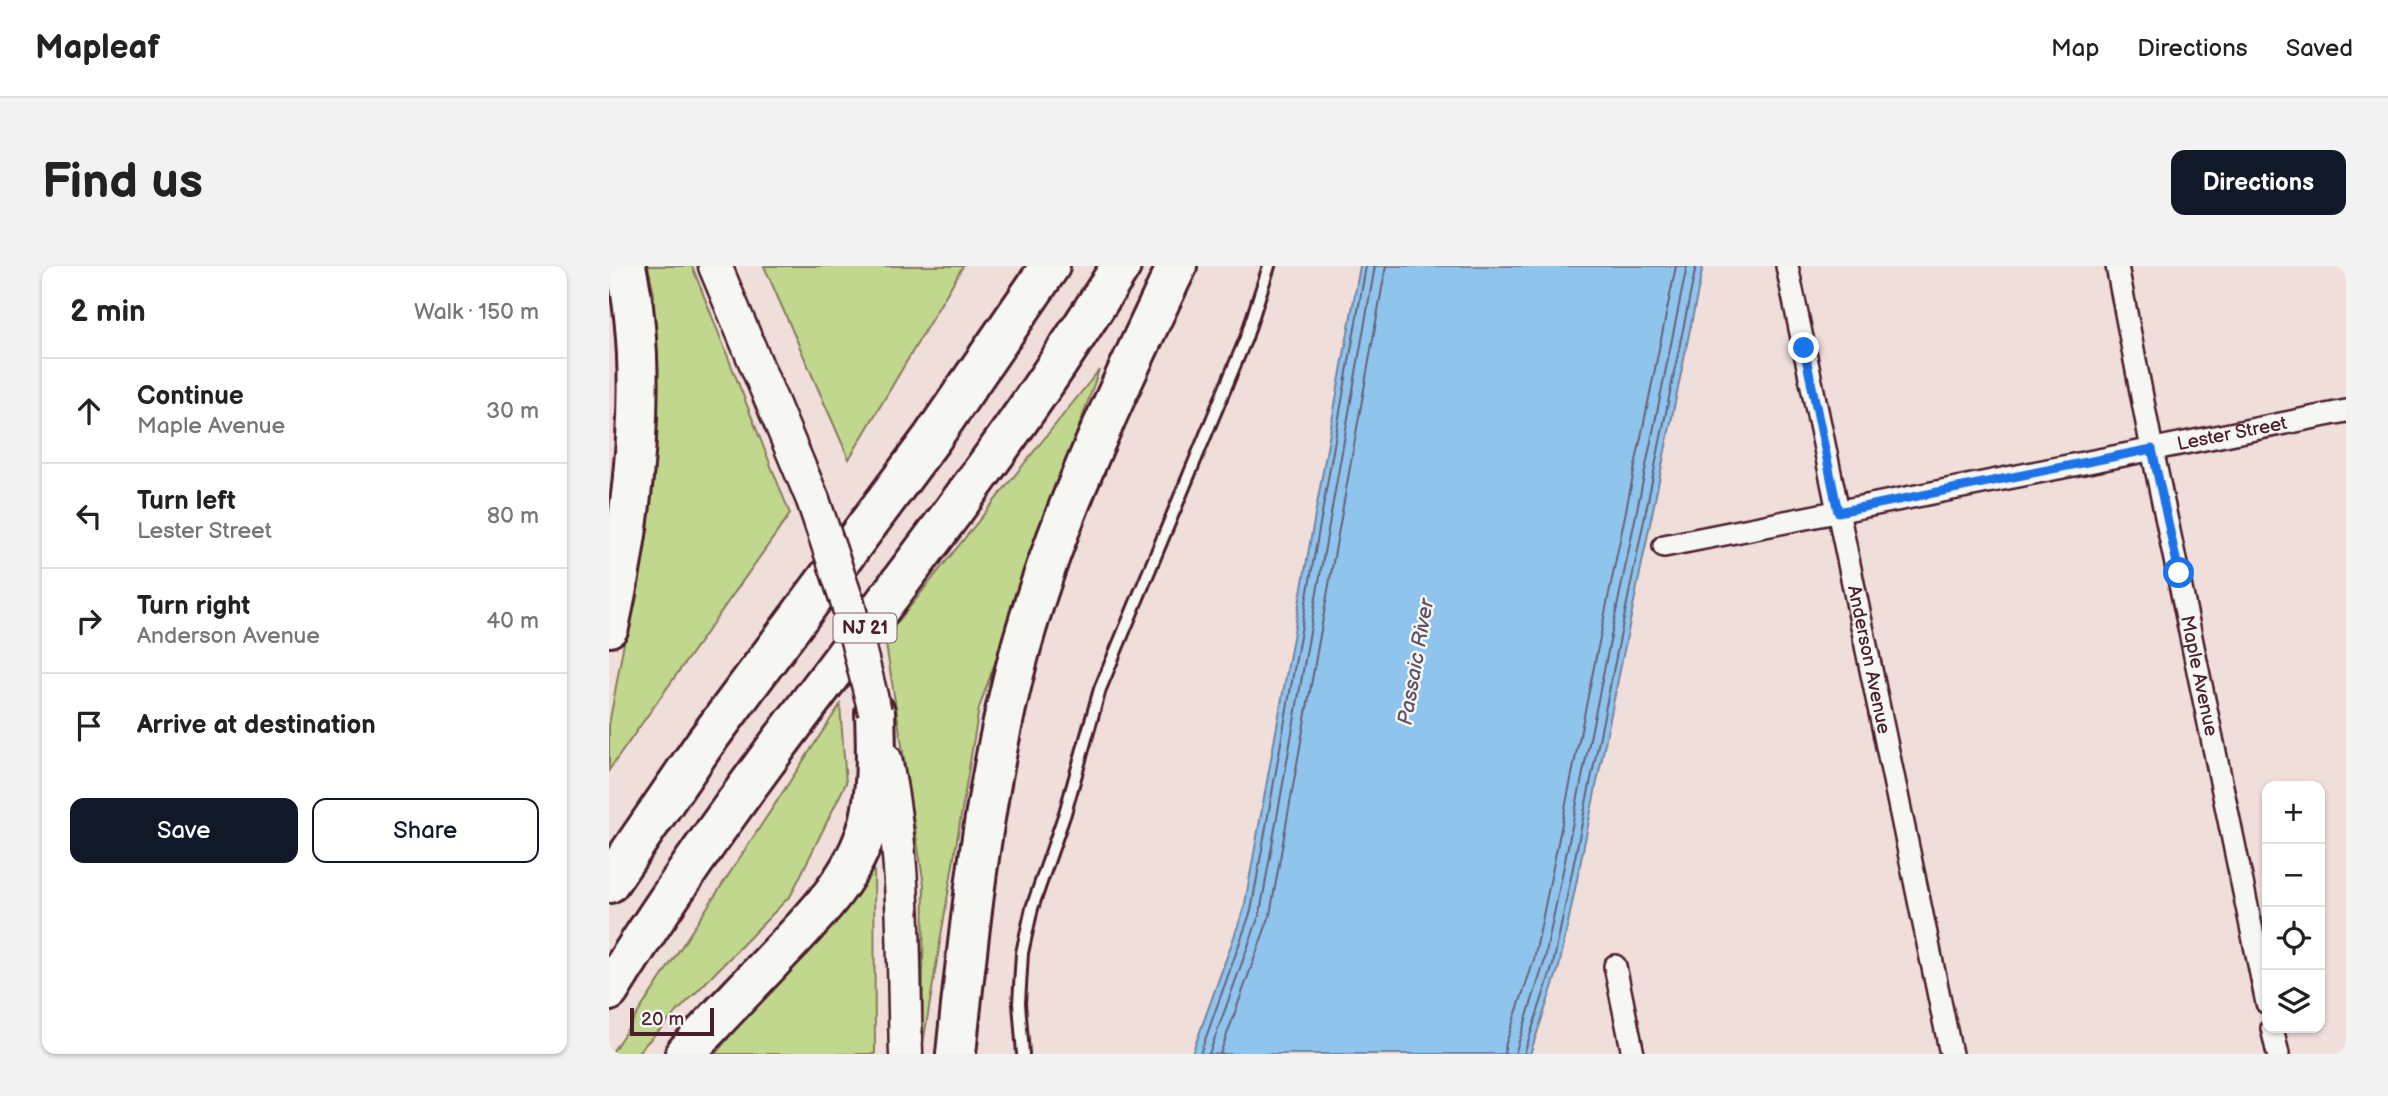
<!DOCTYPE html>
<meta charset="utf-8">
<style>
:root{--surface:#fff;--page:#f2f2f2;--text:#222;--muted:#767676;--line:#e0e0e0;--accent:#111827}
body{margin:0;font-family:"Balsamiq Sans",sans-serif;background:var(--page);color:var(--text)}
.controls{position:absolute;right:21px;bottom:21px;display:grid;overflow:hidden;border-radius:14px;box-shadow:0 2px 5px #0004}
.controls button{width:63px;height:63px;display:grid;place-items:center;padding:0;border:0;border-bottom:2px solid var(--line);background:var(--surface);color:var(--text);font:35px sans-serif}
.scale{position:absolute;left:21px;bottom:18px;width:84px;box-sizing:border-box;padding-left:7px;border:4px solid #4a1f2b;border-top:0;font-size:19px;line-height:24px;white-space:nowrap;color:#4a1f2b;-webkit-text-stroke:5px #f6f6f2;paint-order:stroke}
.stop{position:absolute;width:21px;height:21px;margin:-16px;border:5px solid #1a73e8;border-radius:50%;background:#fff}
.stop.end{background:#1a73e8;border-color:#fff;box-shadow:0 2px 7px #0008}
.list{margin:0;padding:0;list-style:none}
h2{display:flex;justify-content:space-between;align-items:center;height:91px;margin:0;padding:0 28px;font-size:30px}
h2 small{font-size:23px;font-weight:400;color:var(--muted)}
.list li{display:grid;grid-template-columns:46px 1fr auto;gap:21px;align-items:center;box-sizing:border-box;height:105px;padding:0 28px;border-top:2px solid var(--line)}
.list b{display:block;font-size:26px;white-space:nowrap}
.list p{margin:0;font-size:23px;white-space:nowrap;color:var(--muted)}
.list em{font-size:23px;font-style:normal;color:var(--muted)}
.actions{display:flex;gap:14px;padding:21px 28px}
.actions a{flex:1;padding:16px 0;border:2px solid var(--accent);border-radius:14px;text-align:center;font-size:24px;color:var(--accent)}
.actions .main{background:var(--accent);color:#fff}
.icon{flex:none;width:38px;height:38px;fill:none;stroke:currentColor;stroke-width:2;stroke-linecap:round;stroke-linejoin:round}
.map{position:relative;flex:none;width:1737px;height:788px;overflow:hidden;border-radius:14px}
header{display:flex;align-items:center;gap:42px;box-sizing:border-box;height:98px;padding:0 35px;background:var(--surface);border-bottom:2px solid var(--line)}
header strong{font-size:33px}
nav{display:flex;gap:38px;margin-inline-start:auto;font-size:24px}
.intro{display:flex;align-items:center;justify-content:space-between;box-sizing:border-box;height:168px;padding:0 42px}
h1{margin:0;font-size:49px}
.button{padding:18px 32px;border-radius:14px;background:var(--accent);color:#fff;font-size:24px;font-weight:700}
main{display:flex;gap:42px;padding:0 42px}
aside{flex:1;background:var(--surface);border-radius:14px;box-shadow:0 2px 5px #0004}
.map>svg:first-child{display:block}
</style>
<header>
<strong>Mapleaf</strong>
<nav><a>Map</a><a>Directions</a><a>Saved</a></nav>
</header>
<div class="intro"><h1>Find us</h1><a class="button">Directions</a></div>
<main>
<aside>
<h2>2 min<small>Walk · 150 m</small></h2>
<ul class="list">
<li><svg class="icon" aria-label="ahead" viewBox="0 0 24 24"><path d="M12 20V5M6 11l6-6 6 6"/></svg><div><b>Continue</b><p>Maple Avenue</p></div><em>30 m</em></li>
<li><svg class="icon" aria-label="left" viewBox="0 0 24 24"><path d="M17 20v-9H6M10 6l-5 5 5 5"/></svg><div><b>Turn left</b><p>Lester Street</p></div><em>80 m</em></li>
<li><svg class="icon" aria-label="right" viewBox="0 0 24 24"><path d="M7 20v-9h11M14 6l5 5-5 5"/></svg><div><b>Turn right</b><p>Anderson Avenue</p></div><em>40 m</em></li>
<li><svg class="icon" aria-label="arrive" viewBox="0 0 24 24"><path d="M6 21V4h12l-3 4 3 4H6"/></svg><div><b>Arrive at destination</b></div></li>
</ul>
<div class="actions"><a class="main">Save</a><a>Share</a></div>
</aside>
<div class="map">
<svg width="1737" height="788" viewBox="0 0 1737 788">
<rect width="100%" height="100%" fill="#efdeda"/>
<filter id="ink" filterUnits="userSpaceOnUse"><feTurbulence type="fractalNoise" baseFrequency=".0143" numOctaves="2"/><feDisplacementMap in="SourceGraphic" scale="14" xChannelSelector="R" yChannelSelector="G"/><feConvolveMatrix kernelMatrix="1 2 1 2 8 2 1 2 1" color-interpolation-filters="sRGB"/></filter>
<g filter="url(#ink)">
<!-- green -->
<path fill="#c1d78d" stroke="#867b5c" stroke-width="2" d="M39 0H83L181 248 0 504V459L46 205 45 28Z
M155 0H354L240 193Z
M490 104 370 442 313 784 315 619 276 372Z
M231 439 237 517 182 629 27 788H2Z
M265 586 266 788H106L150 735Z"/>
<!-- water -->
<path fill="#8fc5ed" stroke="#73839f" stroke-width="2" d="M751 0H1094L950 701 921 788H583L635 643Z"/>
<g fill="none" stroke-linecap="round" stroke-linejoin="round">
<!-- shore -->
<path stroke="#666179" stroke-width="2" d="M591 788 642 645 757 0
M600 788 651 647 766 0
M611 788 661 649 777 0
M895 788 897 777 925 694 1067 0
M906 788 935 697 1078 0
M915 788 944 699 1087 0"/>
<defs>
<path id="lane" d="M414 788 410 737 413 687 423 642 456 547 491 423 637 72 660 0"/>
<g id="street">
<path id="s1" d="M1178 0 1342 788"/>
<path id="s2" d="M1508 0 1543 183 1658 737"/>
<path id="s3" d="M1055 280 1737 145"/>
<path d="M1006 700 1024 788"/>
<path d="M1663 762 1669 788"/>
</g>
<path id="secondary" d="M106 0 204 234
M276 493C297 590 294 690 297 788"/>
<path id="highway" d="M0 361C24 252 41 110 17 0
M0 617 96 477 323 172 441 0
M0 725C112 543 248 378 373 206 422 139 468 70 512 0
M76 788C104 756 134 726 163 695 202 654 245 613 260 557 269 520 267 483 266 446
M347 788C361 651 376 514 412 381 449 248 509 124 568 0"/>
</defs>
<!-- lane casing -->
<use href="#lane" stroke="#4a1f2b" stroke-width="16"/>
<!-- street casing -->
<use href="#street" stroke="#4a1f2b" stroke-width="26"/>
<!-- secondary casing -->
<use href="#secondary" stroke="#4a1f2b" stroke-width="37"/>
<!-- highway casing -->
<use href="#highway" stroke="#4a1f2b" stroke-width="44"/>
<!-- lane -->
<use href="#lane" stroke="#f6f6f2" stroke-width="10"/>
<!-- street -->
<use href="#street" stroke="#f6f6f2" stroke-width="21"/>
<!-- secondary -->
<use href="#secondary" stroke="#f6f6f2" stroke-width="32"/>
<!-- highway -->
<use href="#highway" stroke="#f6f6f2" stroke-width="38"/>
<defs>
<path id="secondary-bridge" d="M204 234 239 338 266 446"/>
</defs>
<!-- secondary-bridge casing -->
<use href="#secondary-bridge" stroke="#4a1f2b" stroke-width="37" stroke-linecap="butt"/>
<!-- secondary-bridge -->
<use href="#secondary-bridge" stroke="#f6f6f2" stroke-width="32"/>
</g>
</g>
<g fill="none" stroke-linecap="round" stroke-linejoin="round" filter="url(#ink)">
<!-- route -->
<path stroke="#1a73e8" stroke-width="9" d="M1195 82 1229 246 1543 183 1570 307"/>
</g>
<g text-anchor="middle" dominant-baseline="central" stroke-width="5" stroke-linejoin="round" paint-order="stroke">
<!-- shield labels -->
<rect fill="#f6f6f2" stroke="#7e6067" stroke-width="2" x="224.5" y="347.5" width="63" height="29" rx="5"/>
<g font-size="18" font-weight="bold" fill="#4a1f2b">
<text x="256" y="362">NJ 21</text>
</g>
<!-- street labels -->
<g font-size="19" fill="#4a1f2b" stroke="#f6f6f2">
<text stroke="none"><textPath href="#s3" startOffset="579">Lester Street</textPath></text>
<text stroke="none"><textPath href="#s1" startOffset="402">Anderson Avenue</textPath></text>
<text stroke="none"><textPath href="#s2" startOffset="418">Maple Avenue</textPath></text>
</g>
<!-- water labels -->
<g font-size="21" font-style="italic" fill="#5f5165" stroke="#f6f6f2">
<text transform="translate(807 396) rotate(-80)">Passaic River</text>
</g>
</g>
</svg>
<div class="controls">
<button>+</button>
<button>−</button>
<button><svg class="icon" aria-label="locate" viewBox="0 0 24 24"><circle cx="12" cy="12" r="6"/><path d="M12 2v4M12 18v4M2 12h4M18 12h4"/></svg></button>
<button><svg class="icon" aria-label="layers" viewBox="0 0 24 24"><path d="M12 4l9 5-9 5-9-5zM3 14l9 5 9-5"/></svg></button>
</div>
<div class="scale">20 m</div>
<div class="stop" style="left:1570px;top:307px"></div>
<div class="stop end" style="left:1195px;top:82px"></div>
</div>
</main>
